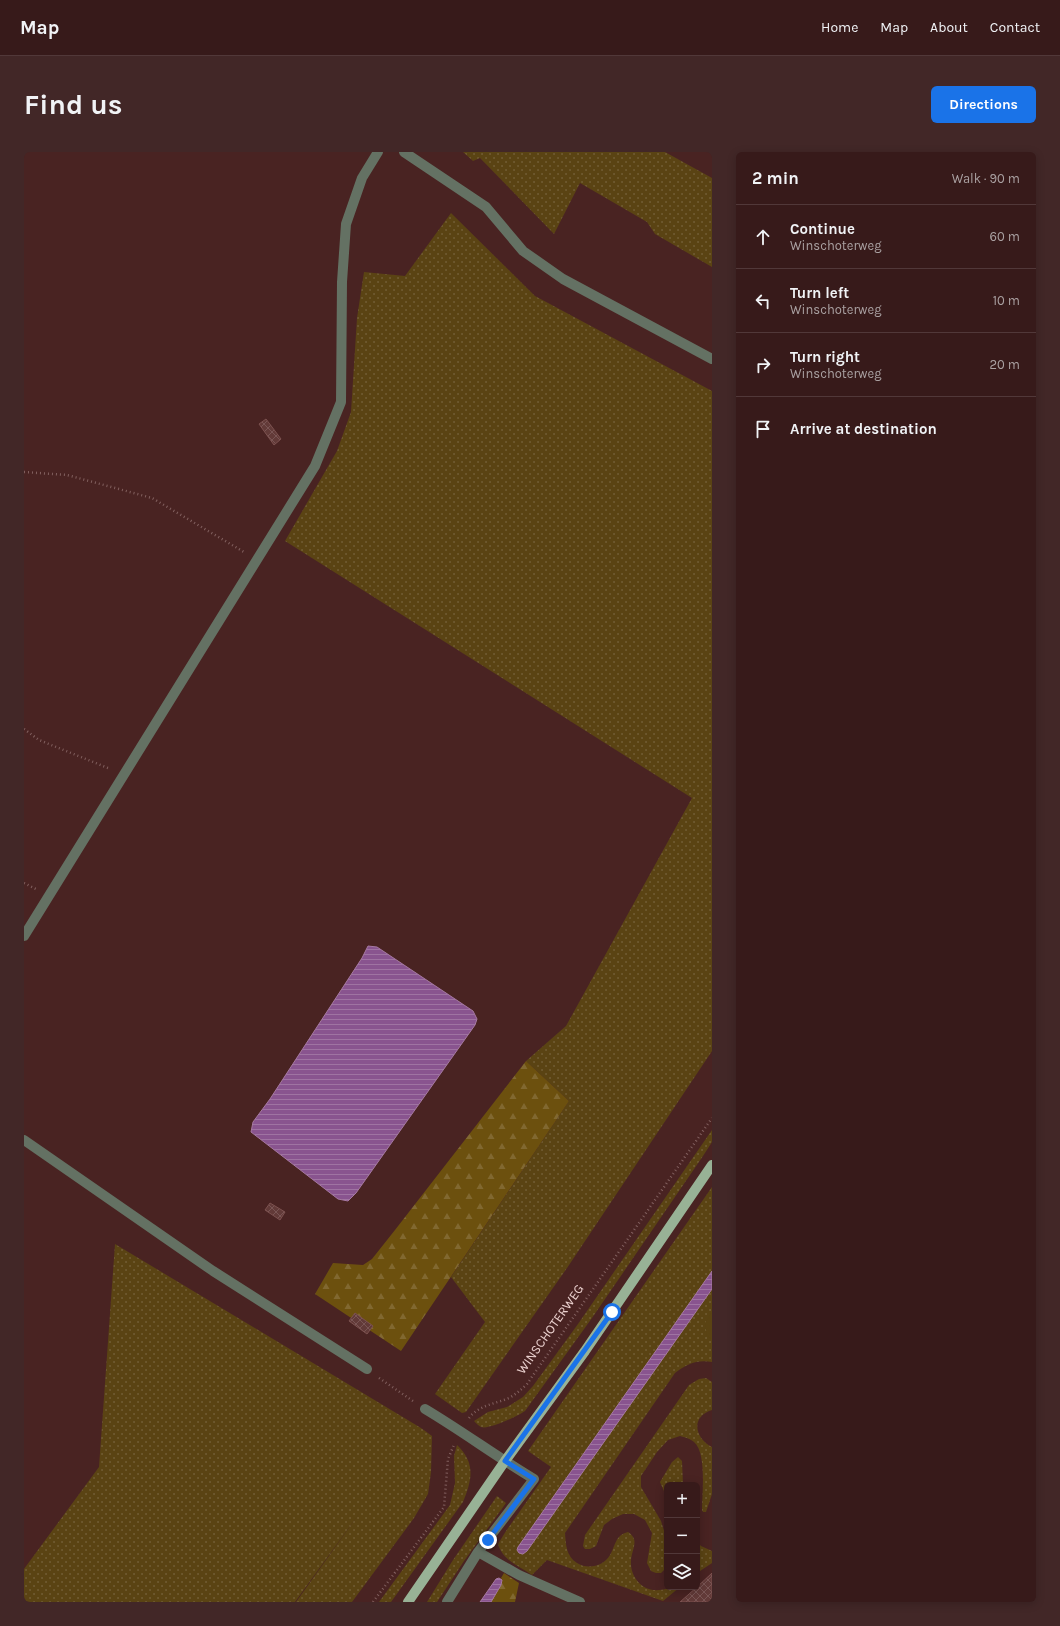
<!DOCTYPE html>
<meta charset="utf-8">
<style>
:root{--surface:#371a1a;--page:#422727;--text:#f1f3f6;--muted:#aaa1a2;--line:#513839;--accent:#1a73e8}
body{margin:0;font-family:Karla,sans-serif;background:var(--page);color:var(--text)}
.controls{position:absolute;right:12px;bottom:12px;display:grid;overflow:hidden;border-radius:6px;box-shadow:0 2px 10px #0003}
.controls button{width:36px;height:36px;display:grid;place-items:center;padding:0;border:0;border-bottom:1px solid var(--line);background:var(--surface);color:var(--text);font:20px sans-serif}
.stop{position:absolute;width:12px;height:12px;margin:-9px;border:3px solid #1a73e8;border-radius:50%;background:#fff}
.stop.end{background:#1a73e8;border-color:#fff;box-shadow:0 1px 4px #0008}
.list{margin:0;padding:0;list-style:none}
h2{display:flex;justify-content:space-between;align-items:center;height:52px;margin:0;padding:0 16px;font-size:17px}
h2 small{font-size:13px;font-weight:400;color:var(--muted)}
.list li{display:grid;grid-template-columns:26px 1fr auto;gap:12px;align-items:center;box-sizing:border-box;height:64px;padding:0 16px;border-top:1px solid var(--line)}
.list b{display:block;font-size:15px;white-space:nowrap}
.list p{margin:0;font-size:13px;white-space:nowrap;color:var(--muted)}
.list em{font-size:13px;font-style:normal;color:var(--muted)}
.icon{flex:none;width:22px;height:22px;fill:none;stroke:currentColor;stroke-width:2;stroke-linecap:round;stroke-linejoin:round}
.map{position:relative;flex:none;width:688px;height:1450px;overflow:hidden;border-radius:6px}
header{display:flex;align-items:center;gap:24px;box-sizing:border-box;height:56px;padding:0 20px;background:var(--surface);border-bottom:1px solid var(--line)}
header strong{font-size:19px}
nav{display:flex;gap:22px;margin-inline-start:auto;font-size:14px}
.intro{display:flex;align-items:center;justify-content:space-between;box-sizing:border-box;height:96px;padding:0 24px}
h1{margin:0;font-size:28px}
.button{padding:10px 18px;border-radius:6px;background:var(--accent);color:#fff;font-size:14px;font-weight:700}
main{display:flex;gap:24px;padding:0 24px}
aside{flex:1;background:var(--surface);border-radius:6px;box-shadow:0 2px 10px #0003}
.map>svg:first-child{display:block}
</style>
<header>
<strong>Map</strong>
<nav><a>Home</a><a>Map</a><a>About</a><a>Contact</a></nav>
</header>
<div class="intro"><h1>Find us</h1><a class="button">Directions</a></div>
<main>
<div class="map">
<svg width="688" height="1450" viewBox="0 0 688 1450">
<defs>
<pattern id="grass-dots" width="8" height="8" patternUnits="userSpaceOnUse"><rect width="8" height="8" fill="#5a4313"/><path d="M2 2h.1M6 6h.1" fill="none" stroke="#725d34" stroke-width="1.8" stroke-linecap="round"/></pattern>
<pattern id="forest-firs" width="22" height="20" patternUnits="userSpaceOnUse"><rect width="22" height="20" fill="#6c500e"/><path d="M5 1l3.5 6h-7zM16 11l3.5 6h-7z" fill="#816830"/></pattern>
<pattern id="water-rules" width="6" height="5" patternUnits="userSpaceOnUse"><rect width="6" height="5" fill="#89548f"/><path d="M0 2.5h6" fill="none" stroke="#9f73a2"/></pattern>
<pattern id="building-cross-hatch" width="8" height="8" patternUnits="userSpaceOnUse"><rect width="8" height="8" fill="#623a38"/><path d="M0 0l8 8M0 8l8-8" fill="none" stroke="#795554"/></pattern>
</defs>
<rect width="100%" height="100%" fill="#492322"/>
<!-- grass -->
<path fill="url(#grass-dots)" d="M439 0H641L688 26V115L631 82 623 70 556 31 530 82 456 6 449 9Z
M427 61 511 144 688 239V899L543 1116 442 1260 438 1261 411 1242 461 1170 427 1125 545 949 502 909 542 874 668 646 261 389 313 299 327 260 333 166 340 120 381 124Z
M688 978V990L679 1004 568 1166 501 1259C494 1264 465 1278 457 1275 455 1274 452 1271 450 1269L464 1260 483 1255 499 1245 509 1234 554 1172Z
M688 1035V1119L535 1336 493 1398 501 1401 688 1137V1210C674 1207 662 1212 651 1221L541 1381C542 1393 542 1404 553 1411 564 1418 580 1414 586 1403 592 1393 591 1383 604 1380 607 1382 609 1384 610 1387 612 1393 607 1402 607 1409 606 1422 615 1436 629 1438 638 1439 647 1435 656 1435L639 1449 523 1408 508 1423C495 1414 479 1409 474 1392L482 1379 527 1315 504 1299Z
M91 1092 397 1276 408 1284 407 1320 404 1342 390 1366 328 1450H272L337 1359 271 1450H0V1417L75 1315Z
M682 1226 688 1230V1258C666 1265 671 1286 688 1295V1342L682 1360H679L678 1358C678 1342 683 1301 670 1290 667 1287 660 1285 656 1284L644 1288 633 1300 617 1324V1335L637 1369 641 1382 643 1402 642 1416 637 1421H632L627 1419 623 1411 628 1381 621 1368 610 1362H599L588 1367 580 1373 572 1394 566 1397H561L559 1394 561 1383 665 1233 675 1227Z
M433 1293C452 1311 448 1328 439 1350L367 1450H355L426 1353 431 1331 430 1304Z
M654 1305 658 1309 659 1333H643V1346L636 1330 648 1310Z
M473 1344 482 1351 440 1409 413 1450H403L429 1408Z
M673 1390 677 1394 688 1399V1411L673 1421Z"/>
<!-- forest -->
<path fill="url(#forest-firs)" d="M502 909 545 949 377 1199 291 1142 309 1111 339 1113 348 1107 371 1078Z
M480 1421 495 1431 491 1450H467L477 1433 478 1428 477 1426Z"/>
<!-- park -->
<path fill="#5a4313" d="M688 1160V1187L683 1184 681 1171Z"/>
<!-- water -->
<path fill="url(#water-rules)" stroke="#a679a2" d="M344 794 353 795 449 859 453 867 451 873 332 1041 324 1049 314 1047 227 980 229 970 246 947 338 806Z
M688 1119V1137L503 1399 499 1402 495 1401 493 1398 494 1395Z
M475 1426 478 1428 477 1433 467 1450H456L472 1427Z"/>
<!-- building -->
<path fill="url(#building-cross-hatch)" stroke="#7c514f" d="M242 267 257 287 250 293 235 272Z
M246 1051 261 1060 256 1068 241 1058Z
M331 1161 349 1174 343 1182 325 1169Z
M688 1421V1450H656L673 1435Z"/>
<g fill="none" stroke-linecap="round" stroke-linejoin="round">
<!-- path -->
<path stroke="#82605f" stroke-width="2.5" stroke-dasharray="1 3" stroke-linecap="butt" d="M0 320 43 323 128 346 220 400
M0 577 15 588 84 616
M0 731 12 737
M355 1226 389 1249
M445 1266C455 1253 471 1252 485 1246 492 1242 497 1238 503 1232L688 966
M349 1450 420 1355 424 1307 430 1293"/>
<!-- minor -->
<path stroke="#647163" stroke-width="10" d="M380 0 462 55 499 99 539 127 688 207
M0 784 291 314 317 250 318 130 322 72 338 26 354 0
M0 988 189 1119 343 1217
M401 1257C438 1279 473 1305 510 1327L454 1400 423 1450
M454 1400 495 1423 556 1450"/>
<!-- major -->
<path stroke="#98b296" stroke-width="10" d="M384 1450 481 1309 561 1199 688 1013"/>
</g>
<g fill="none" stroke-linecap="round" stroke-linejoin="round">
<!-- route -->
<path stroke="#1a73e8" stroke-width="5" d="M464 1388 510 1327 481 1309 588 1160"/>
</g>
<g text-anchor="middle" dominant-baseline="central" stroke-width="3" stroke-linejoin="round" paint-order="stroke">
<!-- street labels -->
<g font-size="13" fill="#ead0ce" stroke="#492322">
<text transform="translate(526 1177) rotate(-55)">WINSCHOTERWEG</text>
</g>
</g>
</svg>
<div class="controls">
<button>+</button>
<button>−</button>
<button><svg class="icon" aria-label="layers" viewBox="0 0 24 24"><path d="M12 4l9 5-9 5-9-5zM3 14l9 5 9-5"/></svg></button>
</div>
<div class="stop" style="left:588px;top:1160px"></div>
<div class="stop end" style="left:464px;top:1388px"></div>
</div>
<aside>
<h2>2 min<small>Walk · 90 m</small></h2>
<ul class="list">
<li><svg class="icon" aria-label="ahead" viewBox="0 0 24 24"><path d="M12 20V5M6 11l6-6 6 6"/></svg><div><b>Continue</b><p>Winschoterweg</p></div><em>60 m</em></li>
<li><svg class="icon" aria-label="left" viewBox="0 0 24 24"><path d="M17 20v-9H6M10 6l-5 5 5 5"/></svg><div><b>Turn left</b><p>Winschoterweg</p></div><em>10 m</em></li>
<li><svg class="icon" aria-label="right" viewBox="0 0 24 24"><path d="M7 20v-9h11M14 6l5 5-5 5"/></svg><div><b>Turn right</b><p>Winschoterweg</p></div><em>20 m</em></li>
<li><svg class="icon" aria-label="arrive" viewBox="0 0 24 24"><path d="M6 21V4h12l-3 4 3 4H6"/></svg><div><b>Arrive at destination</b></div></li>
</ul>
</aside>
</main>
